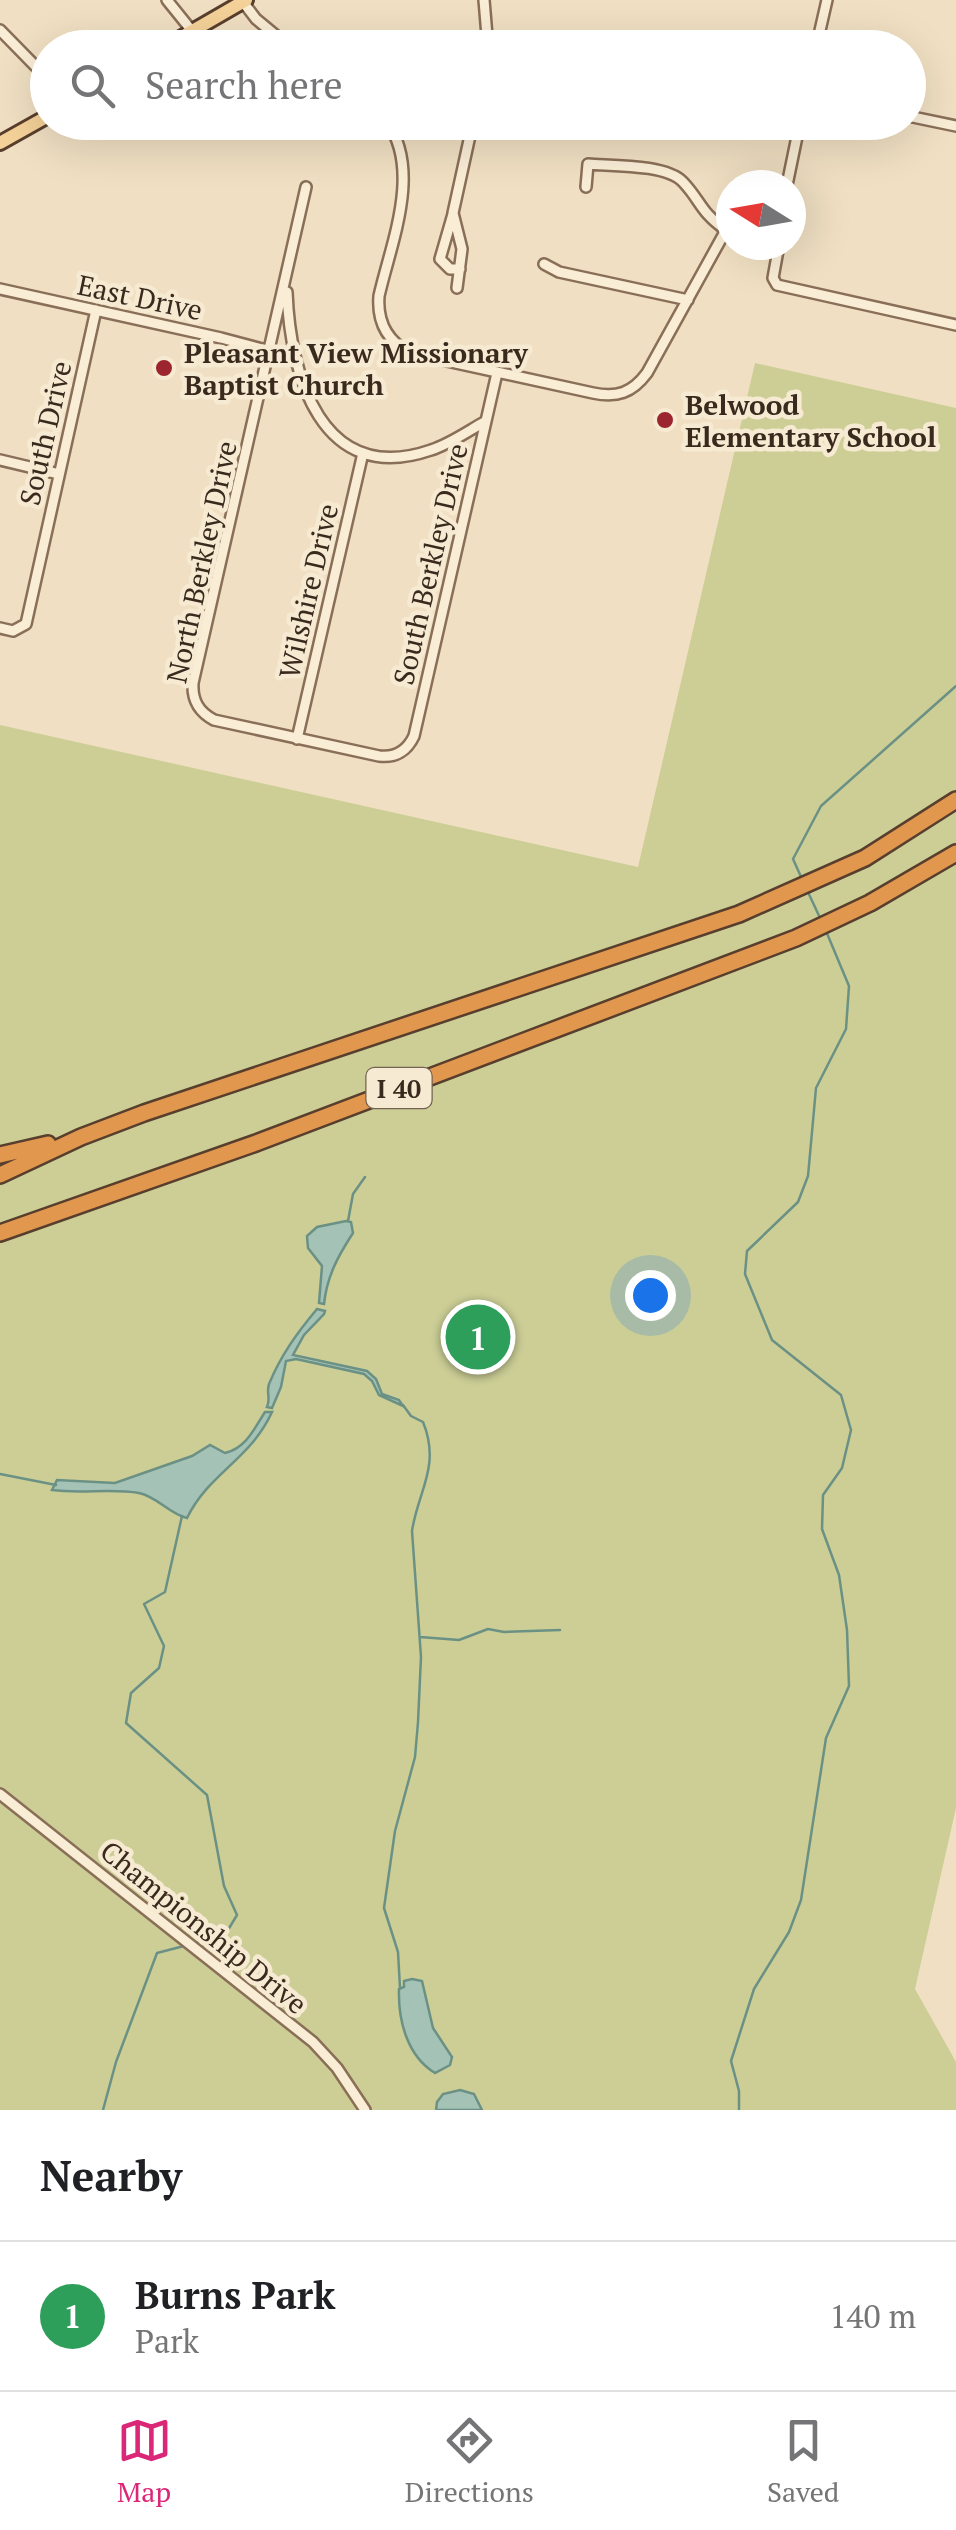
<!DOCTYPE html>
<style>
:root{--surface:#fff;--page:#f6f6f6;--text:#202124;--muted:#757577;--line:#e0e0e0;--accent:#db2777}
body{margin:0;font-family:"PT Serif",serif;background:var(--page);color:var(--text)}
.compass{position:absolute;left:716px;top:170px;width:90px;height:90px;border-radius:50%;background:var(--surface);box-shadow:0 10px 40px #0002;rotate:281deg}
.you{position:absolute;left:650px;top:1295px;width:35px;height:35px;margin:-25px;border:8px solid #fff;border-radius:50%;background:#1a73e8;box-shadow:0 0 0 15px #1a73e833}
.badge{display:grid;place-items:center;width:65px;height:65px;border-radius:50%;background:var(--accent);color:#fff;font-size:32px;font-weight:700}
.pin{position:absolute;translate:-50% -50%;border:5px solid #fff;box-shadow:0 2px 10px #0006}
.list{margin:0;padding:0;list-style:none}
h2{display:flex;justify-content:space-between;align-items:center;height:130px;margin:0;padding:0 40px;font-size:42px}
h2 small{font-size:32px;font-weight:400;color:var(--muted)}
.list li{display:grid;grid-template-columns:65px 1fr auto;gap:30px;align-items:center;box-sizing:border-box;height:150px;padding:0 40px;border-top:2px solid var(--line)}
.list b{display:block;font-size:38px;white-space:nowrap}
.list p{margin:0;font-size:32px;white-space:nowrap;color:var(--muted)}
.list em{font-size:32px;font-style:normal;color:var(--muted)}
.icon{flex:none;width:55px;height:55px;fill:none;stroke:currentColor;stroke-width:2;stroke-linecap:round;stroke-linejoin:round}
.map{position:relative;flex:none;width:956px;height:2110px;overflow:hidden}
.search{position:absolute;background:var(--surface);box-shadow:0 10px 40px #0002;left:30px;right:30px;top:30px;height:110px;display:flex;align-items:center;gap:25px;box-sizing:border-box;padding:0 35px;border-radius:55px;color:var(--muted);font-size:38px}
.sheet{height:280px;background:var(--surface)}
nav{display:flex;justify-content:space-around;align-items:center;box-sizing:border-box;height:140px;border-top:2px solid var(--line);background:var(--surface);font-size:28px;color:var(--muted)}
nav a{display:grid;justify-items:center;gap:5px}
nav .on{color:var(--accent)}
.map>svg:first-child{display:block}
</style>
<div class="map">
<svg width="956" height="2110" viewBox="0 0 956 2110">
<rect width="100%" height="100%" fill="#f0dfc2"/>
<!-- green -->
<path fill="#ccce96" d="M755 363 956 408V1808L915 1989 956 2062V2110H0V725L638 867Z"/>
<!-- water -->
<path fill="#a5c2b7" stroke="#6b9185" stroke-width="2.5" d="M346 1221 351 1222 353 1233C338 1256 327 1276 324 1304L319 1303 322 1266 308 1248 307 1236 317 1227Z
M317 1309 325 1311 324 1314 304 1335 293 1355 367 1371 376 1379 382 1394 399 1400 403 1406 379 1395 372 1381 364 1374 296 1359 286 1361 281 1387 272 1408 267 1407C271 1398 266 1393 269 1384 281 1355 297 1333 317 1309Z
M265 1412H272C250 1460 209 1473 187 1518 169 1514 158 1497 139 1493 112 1488 81 1494 52 1490L57 1480 115 1483 192 1456 210 1445 225 1453C246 1448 254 1429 265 1412Z
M412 1979 422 1981 433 2028 452 2057 450 2065 435 2073C407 2056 398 2020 399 1989L404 1987V1981Z
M460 2090 474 2094 482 2110H436L437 2102 443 2094Z"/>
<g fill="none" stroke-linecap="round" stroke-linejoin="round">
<!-- stream -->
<path stroke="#6b9185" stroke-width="2.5" d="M802 879 793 859 821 806 956 686
M807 890 821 920
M348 1221 353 1194 365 1177
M0 1474 56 1485
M182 1516 165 1592 144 1604 164 1646 159 1668 131 1693 126 1723 207 1795 224 1886 237 1915 228 1930 197 1943
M420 1637 459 1640 488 1629 504 1632 560 1630
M400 1988 398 1952 384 1908 395 1831 415 1757 418 1722 421 1657 412 1531C418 1491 441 1466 423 1422L411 1416 403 1405
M103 2110 116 2062 157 1953 184 1946
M739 2110V2091L731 2061 754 1989 789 1932 801 1900 826 1738 849 1686 847 1630 839 1575 822 1529 823 1495 842 1468 851 1430 841 1395 772 1340 745 1274 747 1251 798 1202 808 1176 816 1088 846 1029 849 986 826 931"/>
<defs>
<path id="street" d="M167 0 192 31
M484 0 488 48
M243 2 256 19 291 48
M0 30 48 79
M816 48 827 0
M908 116 956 126
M387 122C422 171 391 243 379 296 377 322 387 341 410 353L593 393C617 398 632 393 647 373L731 221
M787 185 800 122
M306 187 193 683C192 701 199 712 214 720L379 756C395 758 407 751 414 736L497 373
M586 187 588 164C612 166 666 164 683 182 701 201 700 212 726 230
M453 214 440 259 450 269H460
M779 245 773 278 777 285 956 325
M544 264 559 272 688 300
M457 288 462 249 453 213 473 122
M0 289 221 338 292 357
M287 292C290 374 321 488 431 450 450 444 468 431 486 421
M0 460 59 474
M0 628 13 631 26 624 96 310
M297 739 363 453
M0 1794 313 2042 337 2068 365 2110"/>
<path id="primary" d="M163 48 246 0
M0 143 48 116"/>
<path id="highway" d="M0 1155 48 1144
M0 1175 81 1137 144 1113 739 914 865 858 956 800
M0 1233 256 1143 796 938 870 903 956 853"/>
</defs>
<!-- street casing -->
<use href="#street" stroke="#8a6f58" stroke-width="14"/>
<!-- primary casing -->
<use href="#primary" stroke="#583e2d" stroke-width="18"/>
<!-- highway casing -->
<use href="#highway" stroke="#583e2d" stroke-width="20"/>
<!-- street -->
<use href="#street" stroke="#faedd6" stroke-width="9"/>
<!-- primary -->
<use href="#primary" stroke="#f4d198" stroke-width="12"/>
<!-- highway -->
<use href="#highway" stroke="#e2974f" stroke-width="15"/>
</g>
<!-- markers -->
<g fill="#9c262f" stroke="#f7ead2" stroke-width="4">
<circle cx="164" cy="368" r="10"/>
<circle cx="665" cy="420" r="10"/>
</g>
<g text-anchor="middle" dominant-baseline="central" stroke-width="9" stroke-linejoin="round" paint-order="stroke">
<!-- shield labels -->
<rect fill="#f7ead2" stroke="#736353" stroke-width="2.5" x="366.5" y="1068" width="65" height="40" rx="8"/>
<g font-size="25" font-weight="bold" fill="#3a291d">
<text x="399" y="1088">I 40</text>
</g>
<!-- street labels -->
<g font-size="28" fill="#3a291d" stroke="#f7ead2">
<text transform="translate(140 297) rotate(12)">East Drive</text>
<text transform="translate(45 433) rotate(-77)">South Drive</text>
<text transform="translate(201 562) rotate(-78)">North Berkley Drive</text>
<text transform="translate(430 564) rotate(-77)">South Berkley Drive</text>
<text transform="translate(308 591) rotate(-77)">Wilshire Drive</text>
<text transform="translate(204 1927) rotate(39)">Championship Drive</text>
</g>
<!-- poi labels -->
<g font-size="28" font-weight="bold" fill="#3a291d" stroke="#f7ead2" text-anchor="start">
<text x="184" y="352">Pleasant View Missionary<tspan x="184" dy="32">Baptist Church</tspan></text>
<text x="685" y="404">Belwood<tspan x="685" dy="32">Elementary School</tspan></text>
</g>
</g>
</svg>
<svg class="compass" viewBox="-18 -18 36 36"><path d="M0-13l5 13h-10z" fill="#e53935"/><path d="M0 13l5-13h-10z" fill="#757577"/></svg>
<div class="you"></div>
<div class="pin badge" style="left:478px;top:1337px;background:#2e9e5b">1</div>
<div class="search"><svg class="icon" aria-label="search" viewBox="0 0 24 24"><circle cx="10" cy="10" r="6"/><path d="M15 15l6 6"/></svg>Search here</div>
</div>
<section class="sheet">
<h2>Nearby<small></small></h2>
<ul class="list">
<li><span class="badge" style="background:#2e9e5b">1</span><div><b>Burns Park</b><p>Park</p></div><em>140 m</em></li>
</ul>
</section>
<nav>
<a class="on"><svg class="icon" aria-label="map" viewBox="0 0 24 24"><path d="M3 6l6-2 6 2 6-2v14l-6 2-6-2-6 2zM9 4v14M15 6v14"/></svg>Map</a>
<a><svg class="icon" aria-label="directions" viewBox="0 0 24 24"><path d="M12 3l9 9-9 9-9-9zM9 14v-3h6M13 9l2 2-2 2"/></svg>Directions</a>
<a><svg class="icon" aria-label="saved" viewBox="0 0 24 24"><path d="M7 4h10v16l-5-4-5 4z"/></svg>Saved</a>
</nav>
